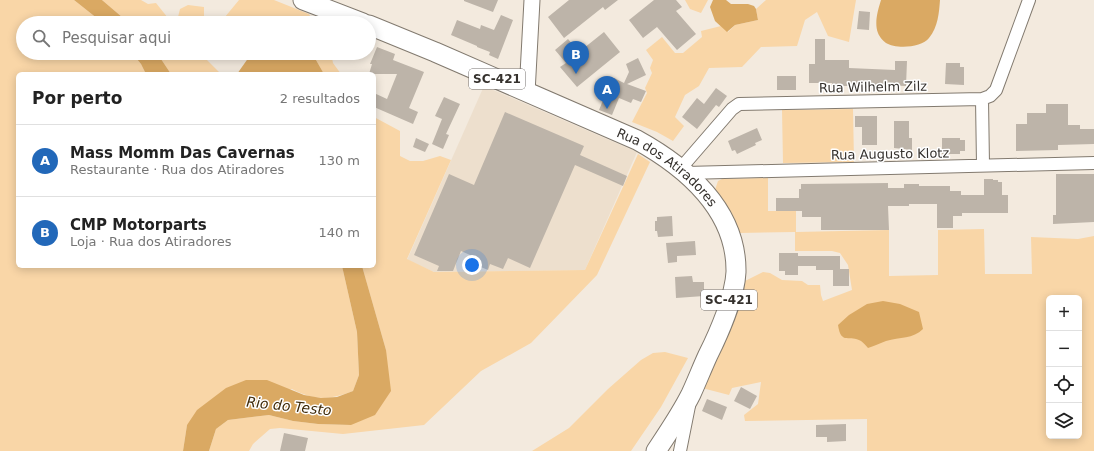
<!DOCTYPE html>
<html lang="pt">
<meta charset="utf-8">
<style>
:root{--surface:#fff;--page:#f6f6f6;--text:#222;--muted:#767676;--line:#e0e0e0;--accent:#2268b9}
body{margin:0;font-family:"DejaVu Sans",sans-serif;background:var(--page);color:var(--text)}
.controls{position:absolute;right:12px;bottom:12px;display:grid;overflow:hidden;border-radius:6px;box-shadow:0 2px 10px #0003}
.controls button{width:36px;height:36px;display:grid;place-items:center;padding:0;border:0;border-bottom:1px solid var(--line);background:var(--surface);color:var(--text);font:20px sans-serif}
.you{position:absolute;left:472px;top:265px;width:14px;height:14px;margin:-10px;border:3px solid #fff;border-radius:50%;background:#1a73e8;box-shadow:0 0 0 6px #1a73e833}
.badge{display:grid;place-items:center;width:26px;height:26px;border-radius:50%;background:var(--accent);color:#fff;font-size:13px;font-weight:700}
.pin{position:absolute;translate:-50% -33px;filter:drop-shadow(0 1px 2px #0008)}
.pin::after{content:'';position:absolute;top:21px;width:14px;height:12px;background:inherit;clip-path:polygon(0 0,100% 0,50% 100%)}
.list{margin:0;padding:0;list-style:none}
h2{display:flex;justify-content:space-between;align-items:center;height:52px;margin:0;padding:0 16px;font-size:17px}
h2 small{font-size:13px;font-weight:400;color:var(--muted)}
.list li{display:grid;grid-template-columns:26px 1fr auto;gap:12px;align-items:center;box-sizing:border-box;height:72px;padding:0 16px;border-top:1px solid var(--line)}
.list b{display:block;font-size:15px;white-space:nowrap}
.list p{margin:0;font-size:13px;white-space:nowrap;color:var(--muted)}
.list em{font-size:13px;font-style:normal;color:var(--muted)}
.icon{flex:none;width:22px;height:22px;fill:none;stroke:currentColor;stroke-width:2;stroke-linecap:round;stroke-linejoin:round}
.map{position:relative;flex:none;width:1094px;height:451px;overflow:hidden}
.search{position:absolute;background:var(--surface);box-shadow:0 2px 10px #0003;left:16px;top:16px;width:360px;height:44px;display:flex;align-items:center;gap:10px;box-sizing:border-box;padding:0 14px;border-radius:22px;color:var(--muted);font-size:15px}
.panel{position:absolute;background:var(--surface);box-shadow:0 2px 10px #0003;left:16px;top:72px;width:360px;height:196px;border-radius:6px}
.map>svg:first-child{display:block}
</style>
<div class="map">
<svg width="1094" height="451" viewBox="0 0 1094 451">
<rect width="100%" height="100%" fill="#f3eade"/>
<!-- built -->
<path fill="#eddfcd" d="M484 86 637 152 585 270 434 272 407 260Z"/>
<!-- green -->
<path fill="#f9d6a7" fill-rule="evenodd" d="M0 0H74L103 23H23V53H132L141 64 146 74H18V266H342L357 332 359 375 353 391C330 400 315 401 292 389L187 425 183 451H0Z
M102 0H141L148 4 156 3 172 23 178 17 180 9 188 5 204 7V23H129Z
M239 0H274L309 14 314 23H220Z
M685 0H708L701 13 690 9Z
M766 0H856L849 42 828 36 817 12 805 20 797 46 761 47 742 67 709 68 699 86 685 95 675 117 684 126 673 141 657 132 632 122 647 93 645 88 652 73 650 68 653 60 646 50 662 37 675 53H683L702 37 701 31 721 26 728 32 735 25 758 20 756 9Z
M157 53H205L206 59 221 74H171Z
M312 53H331L333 63 341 74H324Z
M853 109 854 162 783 163 782 110Z
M374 117 400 131V156L410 161H423L440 156 451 160 407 259 434 272 585 270 638 154 650 162 597 275 531 343 481 371 424 425 343 434 280 428 270 429 253 444 249 451H209L216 429 228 420 269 415 293 421 318 424 351 425 386 350 362 266H374Z
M768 178V211H796V232L889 230V276L938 275V230L984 229 985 274H1032L1031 237 1078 239 1094 236V451H867V419L745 421 744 415 758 404 761 382 732 388 729 395 702 388 743 282 763 272 770 273 782 280 802 281 808 285H820L821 295 823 301 852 290 848 265 840 253 832 251H795V232L739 233 724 202 715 190 718 181 722 179ZM1049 298H1079V436H1049Z
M665 352 688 358 661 407 631 451H532L569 428 608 389 641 360 653 353Z"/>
<!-- water -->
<path fill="#daa963" d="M74 0H102L129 23H103Z
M713 0H726L731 4H748L754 6 756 9 758 20 735 25 727 32 715 21 710 7Z
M881 0H940C939 13 938 27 929 38 922 48 895 49 886 43 883 41 879 36 878 33 874 23 878 10 881 0Z
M132 53H157L171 74H146L141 64Z
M254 53H312L324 74H237L249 57Z
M342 266H362L386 350 391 391 375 415 351 425 318 424 293 421 269 415 228 420 216 429 209 451H183L187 425 197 410 226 388 246 380H267L304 395 321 398 337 397 353 391 359 375 357 332Z
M883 301 900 304 919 312 923 329C913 339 900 337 886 341 880 343 875 346 868 348 866 346 864 343 861 341 850 334 841 346 838 325L849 315 867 304Z"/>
<!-- building -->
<path fill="#bdb4a9" d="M464 0H498L493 12 464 1Z
M569 0H618L605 10 603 7 564 38 548 17Z
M654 0H676L682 7 676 11 696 34 677 50 657 27 643 38 629 20Z
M859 11 870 12 869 30 857 29Z
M501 15 513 20 498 59 489 55 490 52 477 47V46L451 35 457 20 480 29 481 25 494 30Z
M604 32 620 52 577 87 560 67 566 63 555 50 568 39 579 52Z
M815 39H825V60H849V68L895 70V61H907L906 86 849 84V86H832V83H809V64H815Z
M377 47 395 54 393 60 424 72 409 108 418 112 413 124 374 107V93L387 99 397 74H369L372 64H370Z
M638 58 646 75 627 84 646 91 641 102 633 99 631 103 619 98 612 115 599 110 606 93 600 90 604 79 612 82 614 78 624 83 629 72 626 64Z
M946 63H960V67H964V85L945 84Z
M777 76H796V90H777Z
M716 88 727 96 719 107 716 105 697 129 682 117 697 98 704 104Z
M444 97 460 104 446 134 449 135 443 149 432 144 442 119 435 116Z
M1046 104H1068V125H1080V129H1094V144L1058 145V150L1016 151V124H1027V113H1046Z
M505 112 584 146 580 155 627 176 623 186 575 165 530 268 508 258 503 269 490 264 488 270 476 265 479 259 461 251 453 271H437L439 266 414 255 449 174 474 185Z
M855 116H877V145H862V127H855Z
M894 121H909V138H912V150L894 148Z
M757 128 762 140 755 143 756 145 737 154 735 150 732 151 728 141Z
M416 138 429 144 425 152 413 147Z
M942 138H960V140H965V151H960V154H942Z
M1056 174H1094V222L1053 224V215H1056Z
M984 179H993V180H998V182H1002V195H1008V213H962V216H953V228H937V204H909V206H888L889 230H821V217H802V211H776V198H799V189H801V184L888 183V188H904V184H919V186H950V191H961V195H984Z
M672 216 673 236 658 237 657 231H655V221H657V217Z
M695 241 696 255 677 256V262L668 263 666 243Z
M779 253H798V256H840V269H849V286H833V270H816V266H798V275H785V271H779Z
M692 276 693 282H704V296L676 298 675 277Z
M741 387 757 396 750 409 734 401Z
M707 399 727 407 722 420 702 411Z
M846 424V441L827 442V437H816V425Z
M284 433 308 438 305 451H280Z"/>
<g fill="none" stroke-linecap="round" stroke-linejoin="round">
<defs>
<path id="minor" d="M982 99 983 165
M681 168 732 109 739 104 982 99 990 96 996 90 1029 0
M686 173 1094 163
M680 451 689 406"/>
<path id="tertiary" d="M527 93 532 0"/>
<g id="primary">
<path d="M303 0 363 23"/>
<path id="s1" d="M369 25 435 52 637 140C686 167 737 210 736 272 735 296 719 333 708 355 702 368 697 381 691 394 681 414 668 433 656 451"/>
</g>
</defs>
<!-- minor casing -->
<use href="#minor" stroke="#827a6f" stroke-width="14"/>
<!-- tertiary casing -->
<use href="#tertiary" stroke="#827a6f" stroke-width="17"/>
<!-- primary casing -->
<use href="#primary" stroke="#827a6f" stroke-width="21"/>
<!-- minor -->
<use href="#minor" stroke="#fff" stroke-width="12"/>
<!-- tertiary -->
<use href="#tertiary" stroke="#fff" stroke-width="15"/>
<!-- primary -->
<use href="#primary" stroke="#fff" stroke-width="19"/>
</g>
<g text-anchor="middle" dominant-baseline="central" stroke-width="3" stroke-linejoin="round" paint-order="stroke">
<!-- shield labels -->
<g fill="#fff" stroke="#726f6c" stroke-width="1">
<rect x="469" y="69" width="56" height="20" rx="3"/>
<rect x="701" y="290" width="56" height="20" rx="3"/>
</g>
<g font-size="12" font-weight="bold" fill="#35312d">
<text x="497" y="79">SC-421</text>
<text x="729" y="300">SC-421</text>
</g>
<!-- street labels -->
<g font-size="13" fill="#35312d" stroke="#fff">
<text transform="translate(873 87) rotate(-1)">Rua Wilhelm Zilz</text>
<text transform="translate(890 154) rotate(-1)">Rua Augusto Klotz</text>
<text stroke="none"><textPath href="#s1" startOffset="332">Rua dos Atiradores</textPath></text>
</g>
<!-- water labels -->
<g font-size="14" font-style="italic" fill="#3e2a0a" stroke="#fff">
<text transform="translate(289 406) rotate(6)">Rio do Testo</text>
</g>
</g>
</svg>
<div class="controls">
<button>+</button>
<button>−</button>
<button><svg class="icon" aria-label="locate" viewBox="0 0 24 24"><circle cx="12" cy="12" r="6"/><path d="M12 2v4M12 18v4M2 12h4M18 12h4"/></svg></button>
<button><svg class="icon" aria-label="layers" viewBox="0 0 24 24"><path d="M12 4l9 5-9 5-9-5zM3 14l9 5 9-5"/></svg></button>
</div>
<div class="you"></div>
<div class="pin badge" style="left:607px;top:109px">A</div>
<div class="pin badge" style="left:576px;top:74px">B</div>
<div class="search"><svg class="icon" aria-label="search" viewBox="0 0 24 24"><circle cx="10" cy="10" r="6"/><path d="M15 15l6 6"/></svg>Pesquisar aqui</div>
<section class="panel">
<h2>Por perto<small>2 resultados</small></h2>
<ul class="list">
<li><span class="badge">A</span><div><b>Mass Momm Das Cavernas</b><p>Restaurante · Rua dos Atiradores</p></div><em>130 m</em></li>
<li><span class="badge">B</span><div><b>CMP Motorparts</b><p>Loja · Rua dos Atiradores</p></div><em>140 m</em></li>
</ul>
</section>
</div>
